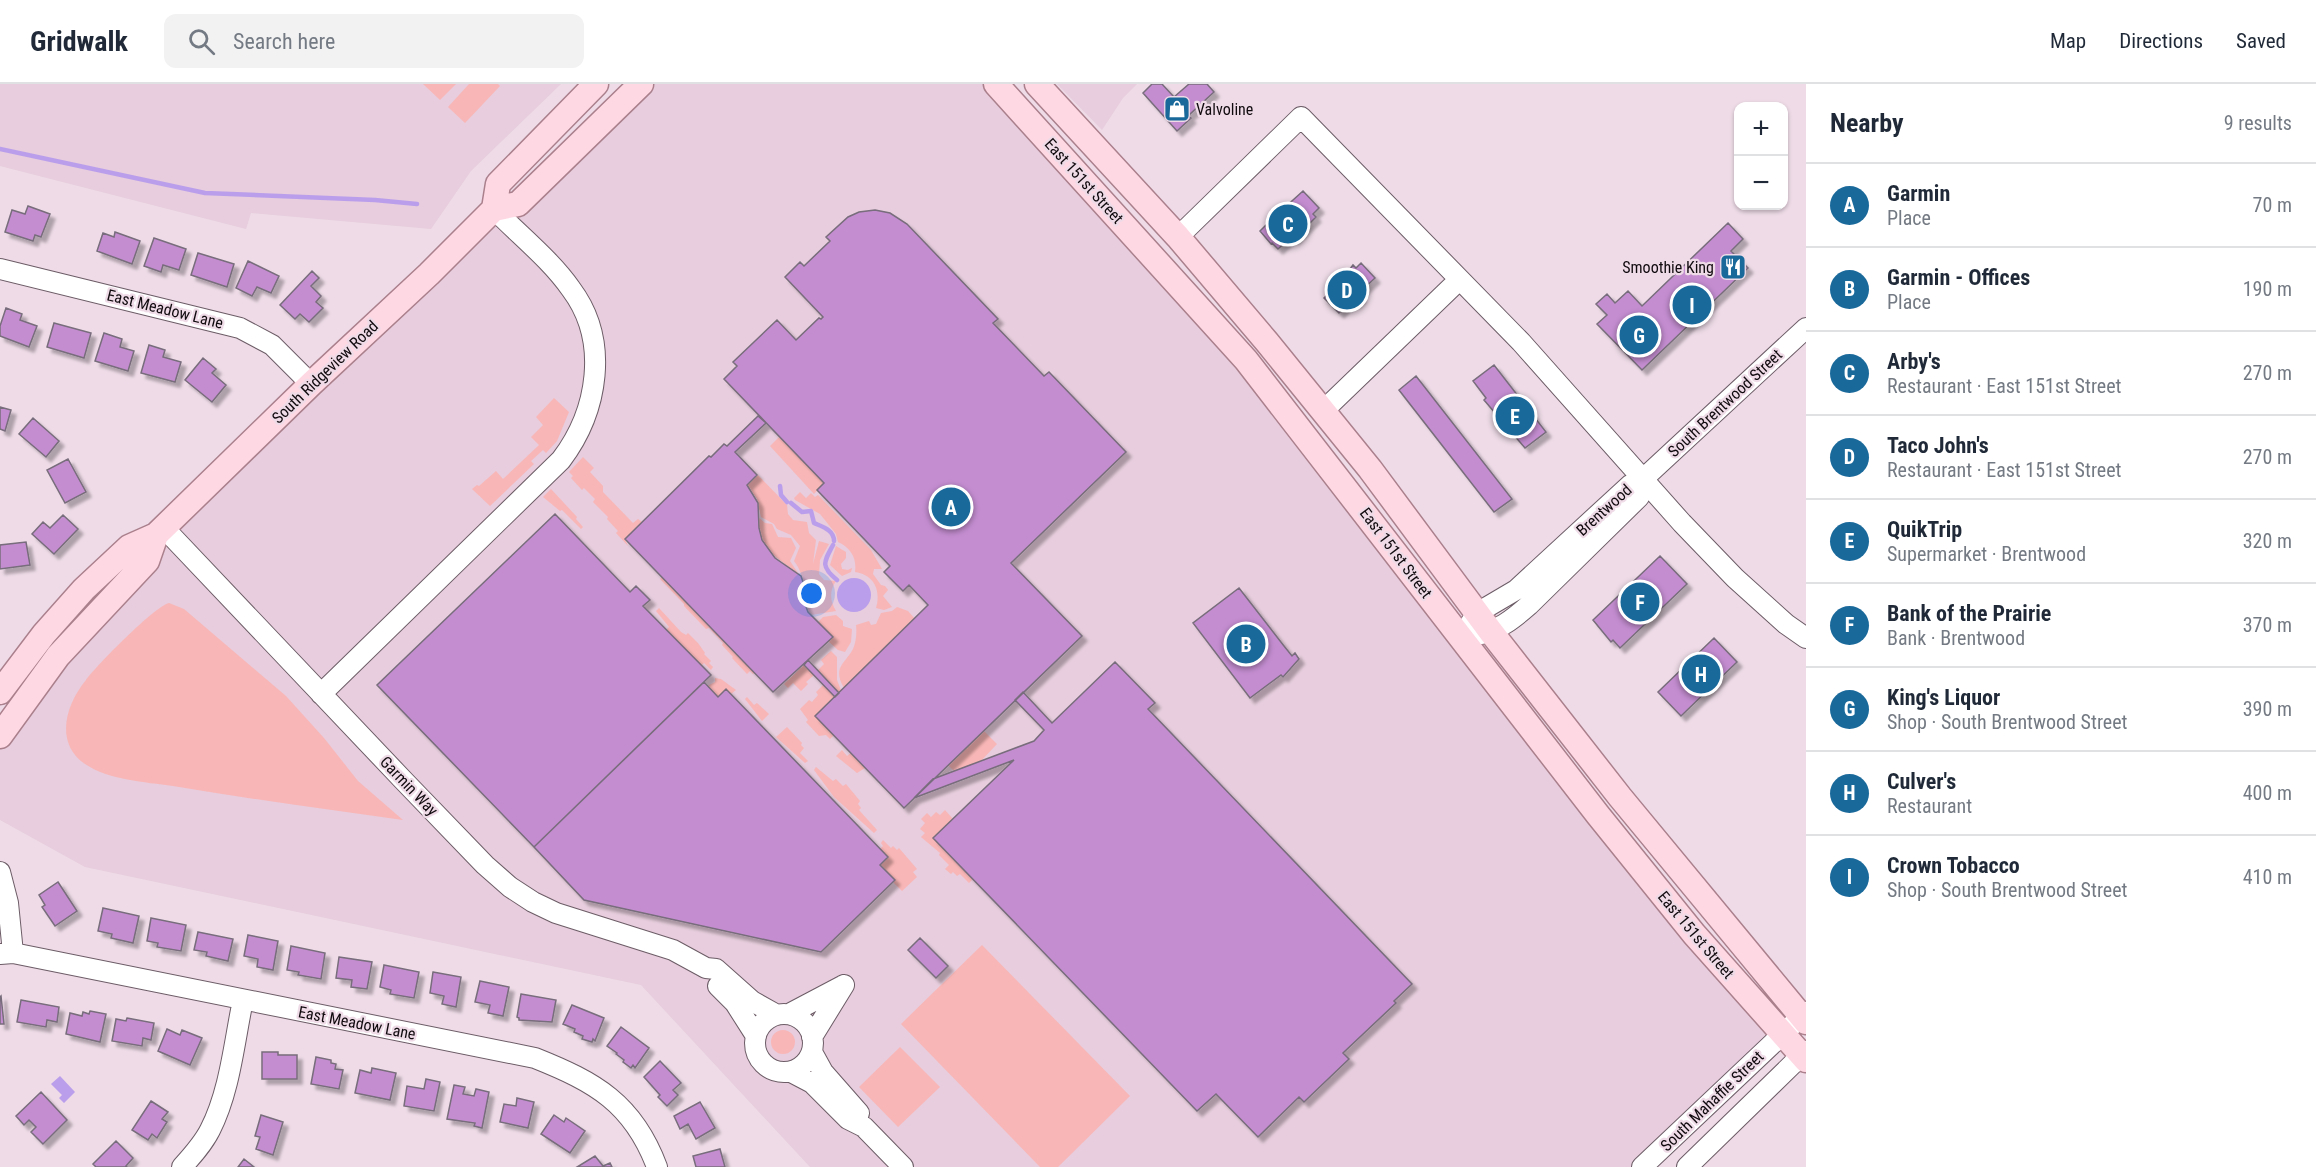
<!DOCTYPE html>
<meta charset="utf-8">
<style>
:root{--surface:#fff;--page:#f2f2f3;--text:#1f2937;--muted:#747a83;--line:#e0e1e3;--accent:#1a699b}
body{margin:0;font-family:"Roboto Condensed",sans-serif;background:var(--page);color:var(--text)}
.controls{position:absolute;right:18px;top:18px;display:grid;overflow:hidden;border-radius:12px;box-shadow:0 2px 4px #0004}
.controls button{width:54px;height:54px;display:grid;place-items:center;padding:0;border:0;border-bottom:2px solid var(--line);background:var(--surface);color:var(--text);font:30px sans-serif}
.you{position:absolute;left:812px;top:510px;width:21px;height:21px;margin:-15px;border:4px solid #fff;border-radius:50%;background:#1a73e8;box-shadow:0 0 0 9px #1a73e833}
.badge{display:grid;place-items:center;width:39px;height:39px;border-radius:50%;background:var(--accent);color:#fff;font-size:20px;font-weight:700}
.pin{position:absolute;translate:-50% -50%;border:3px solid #fff;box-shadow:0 2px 6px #0006}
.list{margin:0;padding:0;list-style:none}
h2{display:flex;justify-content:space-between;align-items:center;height:78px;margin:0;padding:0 24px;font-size:26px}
h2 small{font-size:20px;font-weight:400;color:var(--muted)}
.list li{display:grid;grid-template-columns:39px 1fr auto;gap:18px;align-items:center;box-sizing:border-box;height:84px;padding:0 24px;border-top:2px solid var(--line)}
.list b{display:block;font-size:22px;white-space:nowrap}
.list p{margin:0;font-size:20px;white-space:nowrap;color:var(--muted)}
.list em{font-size:20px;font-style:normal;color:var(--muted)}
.icon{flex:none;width:33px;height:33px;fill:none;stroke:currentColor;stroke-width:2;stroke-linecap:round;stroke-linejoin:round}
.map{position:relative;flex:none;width:1806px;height:1083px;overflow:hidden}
header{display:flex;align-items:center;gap:36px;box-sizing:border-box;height:84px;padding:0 30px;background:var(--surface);border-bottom:2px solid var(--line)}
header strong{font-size:28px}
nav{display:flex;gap:33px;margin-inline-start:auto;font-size:21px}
.search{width:420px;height:54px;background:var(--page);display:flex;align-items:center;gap:15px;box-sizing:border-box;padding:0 21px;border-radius:12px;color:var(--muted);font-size:22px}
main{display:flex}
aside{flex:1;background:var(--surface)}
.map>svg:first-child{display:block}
</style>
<header>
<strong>Gridwalk</strong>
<div class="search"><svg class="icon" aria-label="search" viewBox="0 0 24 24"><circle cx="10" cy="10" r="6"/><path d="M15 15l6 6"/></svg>Search here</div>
<nav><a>Map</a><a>Directions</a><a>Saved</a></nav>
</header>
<main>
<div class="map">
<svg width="1806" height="1083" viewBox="0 0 1806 1083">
<defs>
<filter id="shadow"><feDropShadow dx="5" dy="5" stdDeviation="1.5" flood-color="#0004"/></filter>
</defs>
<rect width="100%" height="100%" fill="#eedbe7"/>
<!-- built -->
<path fill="#e7cddd" d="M0 0H561L471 87 431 145 251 129 246 145 0 82Z
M641 0H996L1145 164 1782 950 1642 1083H810L641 901 85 783 0 736V652L156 451Z
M1057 0H1137L1123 14 1102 46Z"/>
<!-- green -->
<path fill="#f9b6b6" d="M423 0H456L440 16Z
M469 0H498L500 2 465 39 448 23Z
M554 314 569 328 557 357 546 369 543 366 531 377 534 380 490 422 472 405 477 401 479 402 496 387 503 395 539 361 531 353 543 341 536 333Z
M779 353 824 399 814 410 770 362Z
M583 373 594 384 590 388 603 402V408L633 439 638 435 642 438 625 455 628 462 616 449 618 447 607 435 608 433 593 418 595 415 584 404 582 406 571 394 573 392 569 388Z
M758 391 787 421 788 430 793 436 807 438 809 449 816 456 813 480 819 457 829 460 820 476 819 490 824 496 836 497C829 507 830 517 836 527L811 531C798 517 810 497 794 477L800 462 791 451 777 445 774 440 761 433 757 415 747 401Z
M551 405 577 433 576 435 583 443 581 445 562 426 560 427 543 413Z
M800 408 806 414 811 409 815 413 818 411 871 466 882 485H874L873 490 881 501 885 502 888 506 883 512 892 523 884 526 876 524C881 507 875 491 855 488 857 474 851 464 838 458L836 450 820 430 795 416 794 414Z
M758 433 765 439 772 440 778 453 791 454 796 464 790 477 798 489C774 472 760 466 758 433Z
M836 462 846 468V474L841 480 842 485 848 486 852 484 851 488 842 492 830 481Z
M662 493 755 589 753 590 750 587 747 590 732 574 733 573 722 561 723 559 709 544 706 545 684 522V520L660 495Z
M169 519 184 525 286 612 324 654 358 697 403 736C326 725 249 715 173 702 145 698 109 696 85 680 54 659 66 620 86 596 97 581 154 523 169 519Z
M897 523 908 527 915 535 844 604C832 583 845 580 853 565 856 558 857 549 856 541L869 537 871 541 876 540 881 529 892 527Z
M659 524 681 548 686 551 688 549 698 559 705 569 704 570 711 577 709 579 713 583 711 586 704 579 701 582 666 546 669 543 656 527Z
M836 531 843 537V542L852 545 851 558 845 568 838 566 828 557 832 552 818 538 823 533Z
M831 567 837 573V596L841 606 839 609 818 586 824 580 821 576Z
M804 581 814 591 806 598 808 600 801 607 793 599 788 604 784 600Z
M715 594 721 595 736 606 731 610 726 605 718 613 707 602 715 598Z
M823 601 835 613 834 651 830 655 826 651 819 652 806 638 808 636 800 625 809 616 812 618 818 611 816 608Z
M747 613 754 621 757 619 769 630 762 637 745 615Z
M787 643 802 659 801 661 804 664 800 669 808 677 805 679 776 653Z
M983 646 997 660 980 678 954 687 948 681Z
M842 666 847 672 851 669 865 684 857 689 836 672Z
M816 683 833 697 836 695 843 702 846 700 860 717 858 720 861 724 859 726 877 746 874 749 834 713 814 686Z
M945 726 953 735 933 754 973 795 969 799 960 790 957 792 953 788 951 790 945 785 949 781 939 771 940 769 921 753 925 749 920 745 925 739 921 735 927 729 931 733 936 728 940 731Z
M883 756 891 764 893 762 897 766 899 764 917 785 913 788 917 793 902 807 893 798 895 796 880 781 888 773 880 765 883 762 881 759Z
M982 861 1130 1012 1058 1083H1040L901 940Z
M771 958a12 12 0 1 1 24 0a12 12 0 1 1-24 0Z
M900 963 940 1003 898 1043 859 1003Z"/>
<!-- water -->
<path fill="#ba9eeb" d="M837 511a17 17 0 1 1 34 0a17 17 0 1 1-34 0Z
M60 992 75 1008 64 1019 59 1014 62 1011 51 1000Z"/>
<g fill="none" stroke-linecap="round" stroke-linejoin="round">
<!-- stream -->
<path stroke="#ba9eeb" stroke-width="4.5" d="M0 65 205 109 375 116 417 120
M780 402 781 411 787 418
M791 419 802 428 811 427 814 439C823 443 834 446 834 457
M833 461C824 478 820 482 837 496"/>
</g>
<!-- building -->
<path fill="#c48dd0" stroke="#786d7b" stroke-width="1.5" filter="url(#shadow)" d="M1152 0H1162L1174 13 1189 0H1207L1214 8 1188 32 1191 34 1177 47 1143 9Z
M1303 107 1319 124 1313 130 1316 133 1294 155 1291 153 1278 165 1272 159 1271 160 1260 147 1277 130 1275 127 1280 122 1283 125Z
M28 122 50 130 41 153 35 151 33 157 5 148 12 126 25 130Z
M875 126 890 129 907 140 998 235 993 239 1044 292 1049 288 1126 368 1011 479 1082 552 904 724 815 632 928 521 909 501 903 507 884 488 890 482 817 406 824 399 724 295 737 282 733 278 777 236 796 256 819 234 821 235 823 233 785 193 800 178 804 182 830 157 826 153 848 133 859 128Z
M1728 139 1743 155 1731 167 1748 184 1642 286 1597 240 1607 231 1596 220 1607 210 1615 219 1628 207 1642 222Z
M115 148 140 157 132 180 97 167 103 149 114 153Z
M154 154 186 165 179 186 163 181 161 188 144 182Z
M198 169 234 180 227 203 191 191Z
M248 177 279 192 271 209 257 203 252 212 236 204Z
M1361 179 1375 194 1358 210 1361 213 1355 219 1352 216 1339 229 1324 214 1337 201 1334 199 1341 192 1343 194 1353 181 1356 184Z
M312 187 319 194 311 202 321 212 316 218 323 224 309 238 300 230 295 235 280 221Z
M6 224 22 230 20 236 37 242 29 263 0 252V242Z
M54 239 91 249 84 274 47 263Z
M104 249 122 255 120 263 134 267 128 287 95 277Z
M149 261 165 266 163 273 181 278 175 298 141 289Z
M203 274 216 285 212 289 226 301 212 318 185 296Z
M1494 281 1546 348 1525 364 1484 316 1486 314 1473 297Z
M1416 292 1512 415 1494 428 1399 306Z
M0 323 11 326 5 347 0 345Z
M758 332 766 339 735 368 757 391 747 401 758 419 759 444 762 456 775 474 801 492 804 501 805 520 808 528 833 553 773 608 625 455 709 372 711 373 724 360 727 362Z
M33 334 59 357 46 373 19 350Z
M68 375 86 408 65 419 47 386Z
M555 430 630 508 636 502 650 516 643 522 711 591 534 763 377 601Z
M63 431 78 445 54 470 32 450 43 438 50 444Z
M26 458 30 481 0 485V461Z
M1660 472 1687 500 1620 564 1613 556 1611 558 1593 536Z
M1239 504 1284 562 1292 572 1295 569 1299 575 1283 593 1281 591 1250 614 1193 539Z
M1714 554 1737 578 1681 632 1658 608Z
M808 576 839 609 835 613 804 581Z
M1115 578 1155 619 1148 625 1412 900 1394 917 1396 919 1343 969 1349 975 1304 1018 1299 1013 1258 1053 1216 1010 1197 1027 933 754 1014 676 914 714 933 695 1034 657 1044 646 1015 616 1023 608 1052 639Z
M704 598 718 613 726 605 888 773 880 781 895 796 821 868 584 816 534 763Z
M58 798 77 827 55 842 42 823 45 821 39 811Z
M103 824 139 832 133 859 111 854 112 850 98 847Z
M151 834 186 841 181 867 157 863 158 859 147 857Z
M198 848 233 855 228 877 206 872 207 868 194 866Z
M248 851 278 857 273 886 257 883 258 875 244 872Z
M920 854 948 882 936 894 908 866Z
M291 862 325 869 321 895 298 891 299 888 287 886Z
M339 873 372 878 367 905 351 903 352 896 336 894Z
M384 881 419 888 414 914 390 910 391 906 380 903Z
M433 888 461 893 456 923 442 920 444 912 430 909Z
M480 897 509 903 503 932 488 929 490 921 475 918Z
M521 910 556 916 552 938 519 936V934L517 933Z
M1 912 4 940H0V913Z
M21 916 59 923 57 938 47 936 46 943 17 938Z
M572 921 604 934 595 957 593 955 592 958 582 955 583 952 574 948 575 945 563 940Z
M90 927 106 930 100 958 66 950 70 929 82 932 83 928 89 930Z
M127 934 154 939 151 956 143 954 142 962 112 957 116 935 126 937Z
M621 943 649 964 635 984 633 981 631 984 623 978 624 976 616 970 617 969 607 962Z
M167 945 180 951 182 946 202 954 190 981 158 967Z
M262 968H278V971H297V995H262Z
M316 973 331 976V979L336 980 335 985 343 986 339 1005 311 1000Z
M660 977 681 999 673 1006 678 1011 667 1022 658 1013 660 1011 644 993Z
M372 984 396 989 390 1016 355 1009 360 986 371 989Z
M426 995 440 998 434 1027 404 1022 407 1002 424 1005Z
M454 1001 465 1003 463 1010 474 1012 476 1005 489 1008 482 1044 474 1042 475 1039 447 1035Z
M41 1008 67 1036 43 1060 31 1048 36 1043 29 1036 24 1041 16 1032Z
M517 1014 534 1018 528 1044 500 1038 504 1020 516 1022Z
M151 1017 168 1028 162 1035 167 1038 157 1054 152 1050 148 1056 132 1046Z
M700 1018 715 1044 696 1055 688 1040 680 1045 674 1032Z
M261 1031 283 1038 273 1071 256 1065 260 1053 255 1052Z
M554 1031 564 1038 566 1034 585 1047 570 1069 541 1050Z
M116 1057 133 1074 126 1082 127 1083H96L93 1080Z
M720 1065 725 1083H696L693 1072Z
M595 1072 603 1082 610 1079 612 1083H577Z
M244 1075 254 1083H238Z"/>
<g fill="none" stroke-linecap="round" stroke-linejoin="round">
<defs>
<path id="minor" d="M1178 153 1301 33 1521 258 1682 439 1735 494 1786 540 1806 554
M0 185 240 244 272 261 311 300
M1323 327 1459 196
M164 444 404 697 485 781 510 803 533 818 556 829 673 866 706 884 716 885 752 917 777 931
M1477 551C1498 547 1513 535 1529 521L1639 413 1643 395
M1461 554 1477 529 1516 506 1630 401 1643 395 1806 244
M321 610 561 376C598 327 610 257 571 205 550 175 519 151 494 125
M0 788 8 819 13 869
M0 870 13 869 535 974C595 998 633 1019 657 1083
M718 902 735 919 756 952
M789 930 844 901
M755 959a29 29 0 1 1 58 0a29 29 0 1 1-58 0Z
M812 953 844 901
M812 968 823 988 859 1029
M791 988 812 999 848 1035 864 1043 903 1083
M182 1083C192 1072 203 1060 210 1046 230 1007 234 959 243 916
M1642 1083 1806 928
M1687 1083 1806 967"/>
<path id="major" d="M996 0 1246 276 1598 731 1694 850 1806 976
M1037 0 1178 153 1267 258 1370 385 1491 548 1620 713 1806 938
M494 125 498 100 596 0
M0 608 44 550 84 505 129 463 156 451 311 300 429 190 494 125 518 120 641 0
M0 652 58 572 147 477 156 451"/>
</defs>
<!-- minor casing -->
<use href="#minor" stroke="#6c5c66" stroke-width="22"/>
<!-- major casing -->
<use href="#major" stroke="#ab808d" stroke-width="27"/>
<!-- minor -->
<use href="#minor" stroke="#fff" stroke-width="20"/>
<!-- major -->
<use href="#major" stroke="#fed9e4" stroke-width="24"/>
</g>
<!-- icons -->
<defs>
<symbol id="shop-square" viewBox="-11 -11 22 22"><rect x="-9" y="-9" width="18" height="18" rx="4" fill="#1a699b" stroke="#eedbe7"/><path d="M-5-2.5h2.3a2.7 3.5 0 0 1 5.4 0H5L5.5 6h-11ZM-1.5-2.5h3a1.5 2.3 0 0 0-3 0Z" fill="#fff"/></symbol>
<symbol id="restaurant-square" viewBox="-11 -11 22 22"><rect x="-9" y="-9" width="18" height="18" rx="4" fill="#1a699b" stroke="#eedbe7"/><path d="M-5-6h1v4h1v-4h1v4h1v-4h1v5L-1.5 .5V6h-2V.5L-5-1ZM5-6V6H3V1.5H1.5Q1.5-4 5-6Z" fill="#fff"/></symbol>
</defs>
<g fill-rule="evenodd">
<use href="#shop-square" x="1162" y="10" width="30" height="30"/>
<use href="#restaurant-square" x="1718" y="168" width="30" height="30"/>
</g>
<g text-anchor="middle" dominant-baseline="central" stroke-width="4.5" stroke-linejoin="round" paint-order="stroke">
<!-- poi labels -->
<g font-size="16" fill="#100a0e" stroke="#eedbe7" text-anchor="start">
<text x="1196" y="25">Valvoline</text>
<text x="1714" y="183" text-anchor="end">Smoothie King</text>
</g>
<!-- street labels -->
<g font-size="16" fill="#100a0e" stroke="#eedbe7">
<text transform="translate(1084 97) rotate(48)">East 151st Street</text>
<text transform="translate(165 225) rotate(14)">East Meadow Lane</text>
<text transform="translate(325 288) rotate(-44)">South Ridgeview Road</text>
<text transform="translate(1725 319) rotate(-43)">South Brentwood Street</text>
<text transform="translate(1604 426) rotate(-42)">Brentwood</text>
<text transform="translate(1396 469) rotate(53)">East 151st Street</text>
<text transform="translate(409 702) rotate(46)">Garmin Way</text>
<text transform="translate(1696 851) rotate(50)">East 151st Street</text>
<text transform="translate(357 939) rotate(11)">East Meadow Lane</text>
<text transform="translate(1712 1017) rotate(-44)">South Mahaffie Street</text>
</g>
</g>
</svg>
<div class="controls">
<button>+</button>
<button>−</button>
</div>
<div class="you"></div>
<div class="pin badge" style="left:951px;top:423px">A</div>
<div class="pin badge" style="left:1246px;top:560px">B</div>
<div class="pin badge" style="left:1288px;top:140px">C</div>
<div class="pin badge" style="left:1347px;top:206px">D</div>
<div class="pin badge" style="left:1515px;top:332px">E</div>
<div class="pin badge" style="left:1640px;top:518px">F</div>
<div class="pin badge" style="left:1639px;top:251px">G</div>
<div class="pin badge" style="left:1701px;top:590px">H</div>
<div class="pin badge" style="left:1692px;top:221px">I</div>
</div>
<aside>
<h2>Nearby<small>9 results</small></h2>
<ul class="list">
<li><span class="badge">A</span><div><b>Garmin</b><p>Place</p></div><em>70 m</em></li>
<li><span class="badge">B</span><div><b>Garmin - Offices</b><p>Place</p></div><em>190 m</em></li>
<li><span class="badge">C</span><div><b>Arby's</b><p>Restaurant · East 151st Street</p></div><em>270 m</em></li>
<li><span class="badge">D</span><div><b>Taco John's</b><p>Restaurant · East 151st Street</p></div><em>270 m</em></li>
<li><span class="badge">E</span><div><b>QuikTrip</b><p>Supermarket · Brentwood</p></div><em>320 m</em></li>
<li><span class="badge">F</span><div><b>Bank of the Prairie</b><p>Bank · Brentwood</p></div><em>370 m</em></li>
<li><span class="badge">G</span><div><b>King's Liquor</b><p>Shop · South Brentwood Street</p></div><em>390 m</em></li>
<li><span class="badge">H</span><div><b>Culver's</b><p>Restaurant</p></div><em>400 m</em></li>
<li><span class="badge">I</span><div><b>Crown Tobacco</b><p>Shop · South Brentwood Street</p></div><em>410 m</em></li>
</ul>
</aside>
</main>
